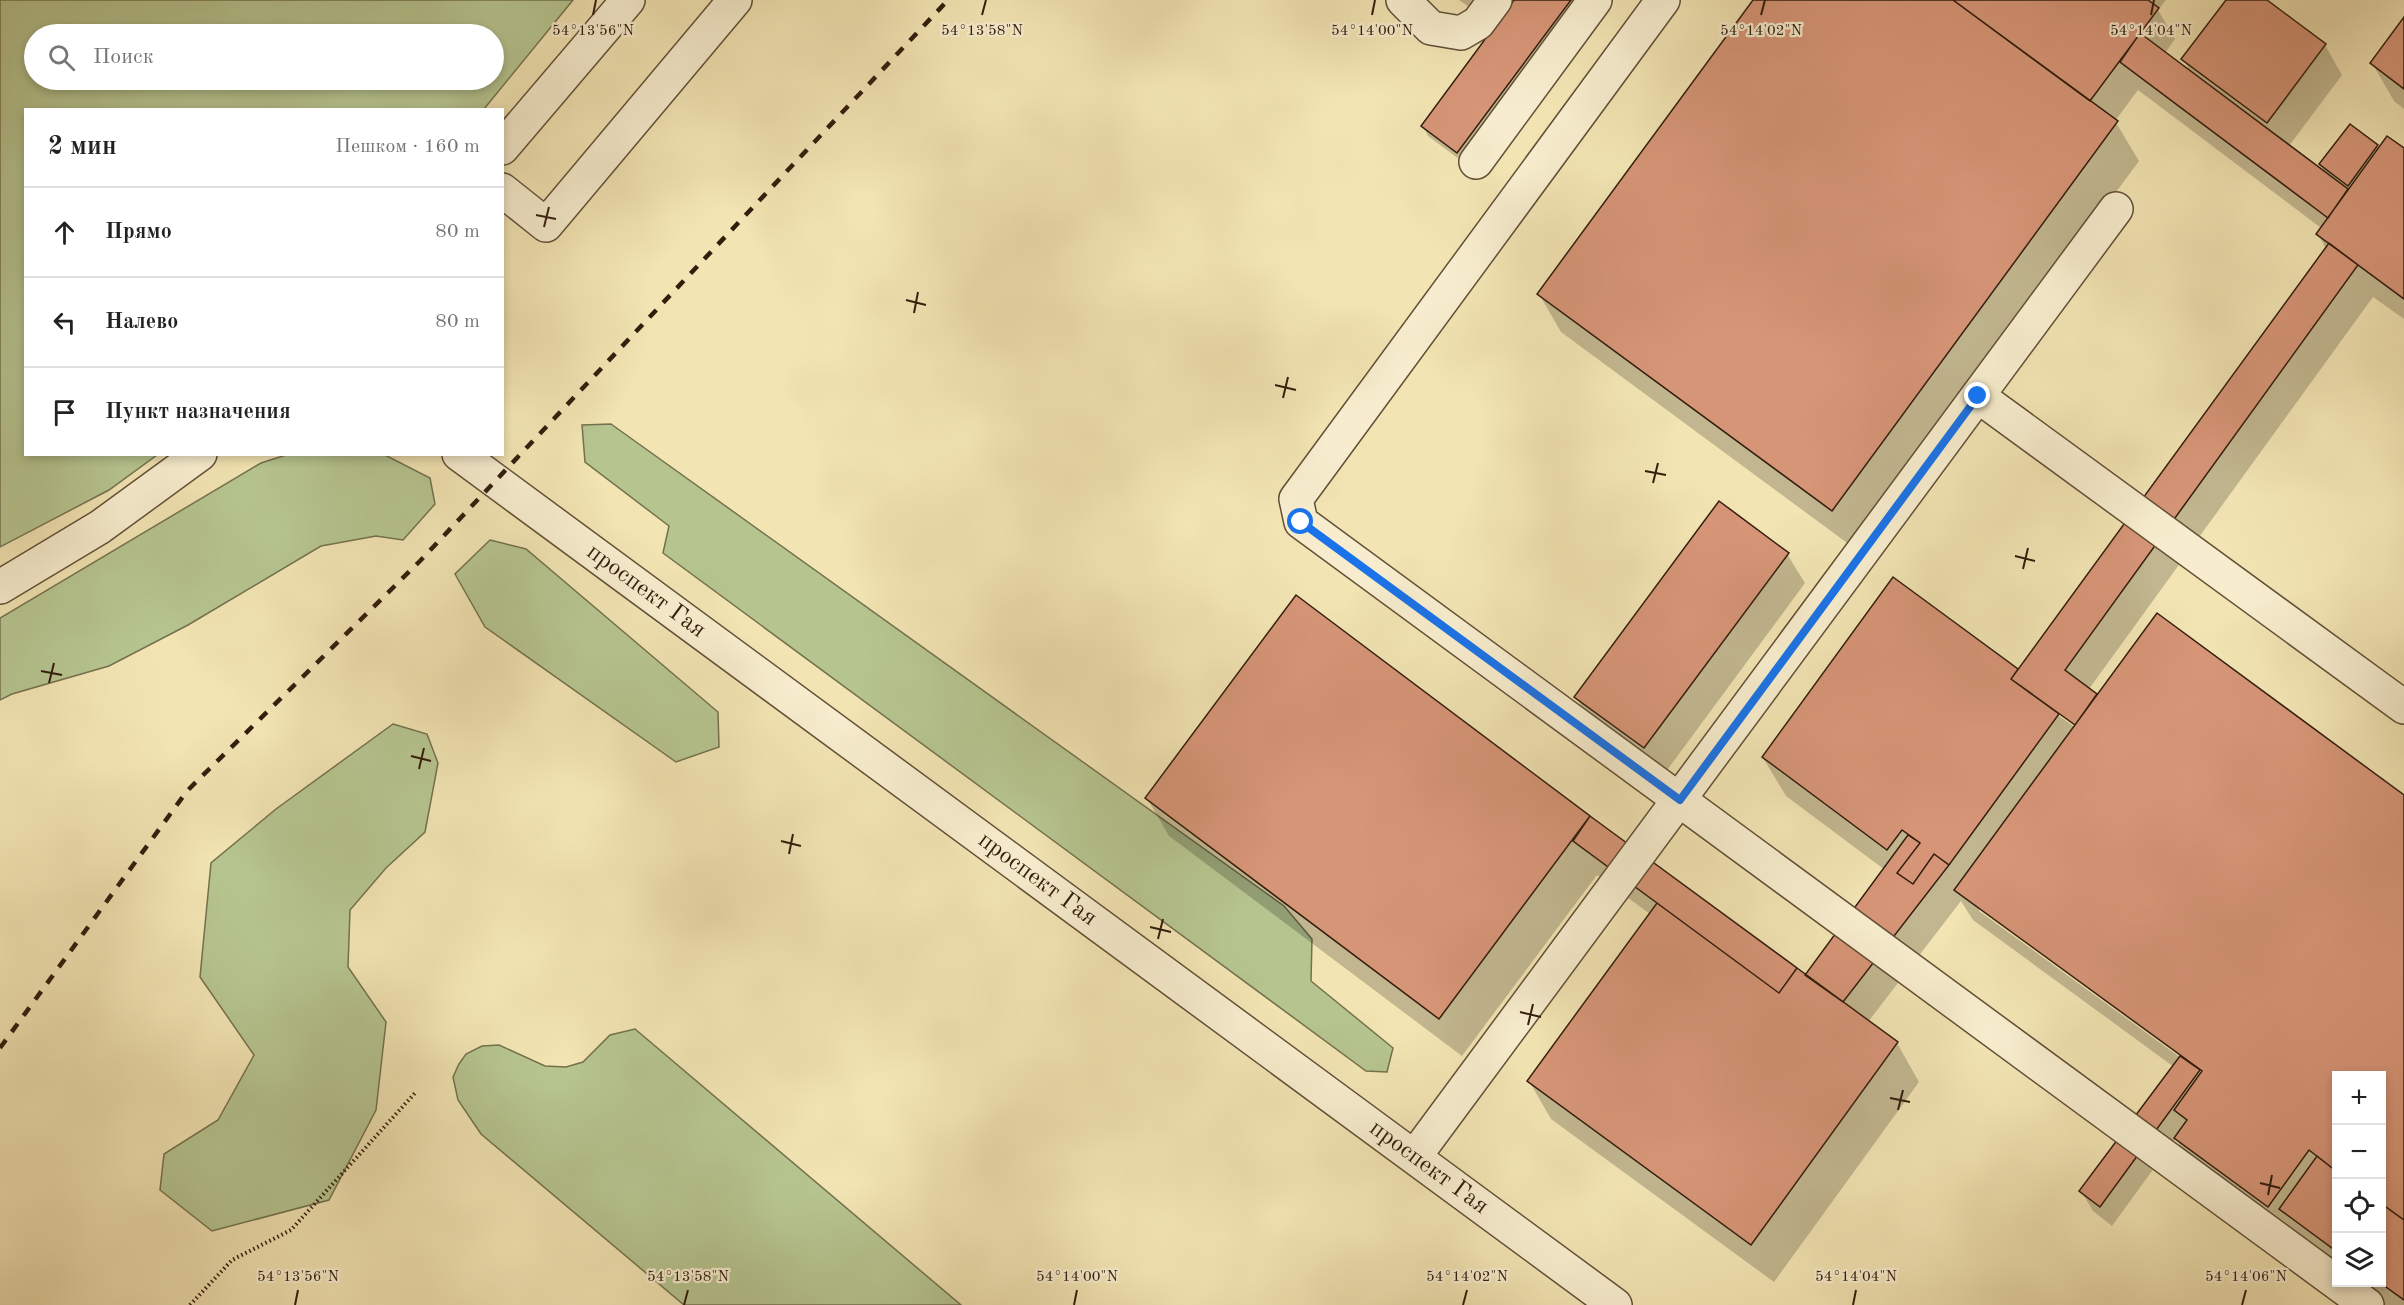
<!DOCTYPE html>
<html lang="ru">
<meta charset="utf-8">
<style>
:root{--surface:#fff;--page:#f6f6f6;--text:#222;--muted:#767676;--line:#e0e0e0}
body{margin:0;font-family:"Old Standard TT",serif;background:var(--page);color:var(--text)}
.controls{position:absolute;right:18px;bottom:18px;display:grid;overflow:hidden;border-radius:0px;box-shadow:0 3px 9px #0003}
.controls button{width:54px;height:54px;display:grid;place-items:center;padding:0;border:0;border-bottom:2px solid var(--line);background:var(--surface);color:var(--text);font:30px sans-serif}
.stop{position:absolute;width:18px;height:18px;margin:-14px;border:4px solid #1a73e8;border-radius:50%;background:#fff}
.stop.end{background:#1a73e8;border-color:#fff;box-shadow:0 2px 6px #0008}
.list{margin:0;padding:0;list-style:none}
h2{display:flex;justify-content:space-between;align-items:center;height:78px;margin:0;padding:0 24px;font-size:26px}
h2 small{font-size:20px;font-weight:400;color:var(--muted)}
.list li{display:grid;grid-template-columns:39px 1fr auto;gap:18px;align-items:center;box-sizing:border-box;height:90px;padding:0 24px;border-top:2px solid var(--line)}
.list b{display:block;font-size:22px;white-space:nowrap}
.list em{font-size:20px;font-style:normal;color:var(--muted)}
.icon{flex:none;width:33px;height:33px;fill:none;stroke:currentColor;stroke-width:2;stroke-linecap:round;stroke-linejoin:round}
.map{position:relative;flex:none;width:2404px;height:1305px;overflow:hidden}
.search{position:absolute;background:var(--surface);box-shadow:0 3px 9px #0003;left:24px;top:24px;width:480px;height:66px;display:flex;align-items:center;gap:15px;box-sizing:border-box;padding:0 21px;border-radius:33px;color:var(--muted);font-size:22px}
.panel{position:absolute;background:var(--surface);box-shadow:0 3px 9px #0003;left:24px;top:108px;width:480px;height:348px;border-radius:0px}
.map>svg:first-child{display:block}
</style>
<div class="map">
<svg width="2404" height="1305" viewBox="0 0 2404 1305">
<rect width="100%" height="100%" fill="#f2e4b3"/>
<filter id="stains"><feTurbulence type="fractalNoise" baseFrequency=".00333" numOctaves="4"/><feColorMatrix values="0 0 0 0 .2 0 0 0 0 .09 0 0 0 0 .02 0 0 0 .5 -.17"/></filter>
<radialGradient id="worn" r=".72"><stop offset=".6" stop-color="#630" stop-opacity="0"/><stop offset="1" stop-color="#630" stop-opacity=".3"/></radialGradient>
<!-- green -->
<path fill="#b6c590" stroke="#74714e" stroke-width="1.5" fill-rule="evenodd" d="M0 0H573L484 109 26 110V454L157 455 109 490 0 547ZM494 34V80H34V34Z
M611 424 1284 906 1312 939 1311 981 1393 1048 1387 1072 1366 1071 663 553 669 526 585 462 582 425Z
M286 455H385L430 478 435 504 403 540 376 536 321 546 188 625 109 666 12 694 0 700V618L261 463Z
M490 540 526 549 718 712 719 747 676 762 485 627 455 574Z
M393 724 427 734 438 763 425 832 386 868 350 910 348 967 386 1022 376 1110 329 1200 212 1231 160 1190 164 1154 218 1120 254 1055 200 977 211 863 276 809Z
M635 1029 961 1305H684L481 1134 458 1100 453 1077 459 1064 466 1054 482 1046 499 1045 545 1066 566 1067 583 1062 610 1035Z"/>
<!-- shadow -->
<path fill="#0003" fill-rule="evenodd" d="M1459 0H1475L1469 7Z
M1516 0H1584L1463 162 1428 136 1423 126Z
M1755 0H2166L2158 10 2175 39 2165 53 2191 73 2183 59 2227 0H2265L2325 45 2342 75 2289 146 2326 174 2320 164 2350 126 2379 150H2404V319L2373 297 2089 689 2098 696 2404 797V1305H2382L2351 1282H2382V1076H2336V1272L2302 1247 2291 1227 2285 1235 2193 1168 2176 1138 2112 1226 2093 1211 2081 1191 2174 1067 1973 920 1961 901 1868 1022 1897 1043 1919 1082 1774 1282 1551 1119 1529 1081 1650 914 1597 875 1462 1056 1169 836 1147 798 1297 597 1806 976 1885 870 1786 796 1763 758 1893 580 2019 671 2326 249 2318 234 2321 228 2138 90 2115 121 2139 161 1854 548 1561 332 1539 294ZM2054 709 2082 729 2080 731 2058 715 2053 710ZM1979 907 2209 1075 2207 1077 1979 911Z
M2404 20V109L2394 101 2372 63Z
M1787 554 1805 583 1662 777 1593 727 1576 697Z"/>
<!-- building -->
<path fill="#d69577" stroke="#321d0d" stroke-width="1.5" d="M1514 0H1571L1457 153 1421 126Z
M1753 0H1953L2118 121 1832 511 1537 294Z
M1953 0H2148L2159 8 2090 101Z
M2226 0H2267L2326 44 2267 123 2181 59Z
M2404 17V89L2370 63Z
M2140 33 2348 189 2328 218 2120 62Z
M2350 124 2378 145 2348 186 2319 164Z
M2387 136 2404 148V299L2316 234Z
M2329 243 2358 265 2065 670 2097 694 2075 725 2011 679Z
M1719 501 1789 553 1644 748 1574 697Z
M1893 577 2018 669 2011 679 2059 714 1949 865 1934 854 1913 884 1897 873 1920 843 1902 830 1887 850 1762 757Z
M1296 595 1590 816 1439 1019 1145 798Z
M2157 613 2404 795V1220L2382 1204V1076H2336V1171L2309 1150 2268 1207 2174 1138 2187 1120 2174 1110 2202 1071 1954 890Z
M1590 816 1797 968 1779 993 1573 841Z
M1908 835 1920 843 1897 873 1913 884 1934 854 1949 865 1843 1002 1805 975Z
M1657 903 1779 993 1797 968 1898 1042 1751 1245 1527 1081Z
M2180 1056 2200 1070 2100 1207 2079 1191Z
M2317 1156 2336 1171V1251L2279 1209Z
M2382 1204 2404 1220V1300L2379 1282H2382Z"/>
<g fill="none" stroke-linecap="round" stroke-linejoin="round">
<defs>
<g id="minor">
<path d="M1403 0 1431 28 1461 33 1478 23 1495 0"/>
<path d="M1663 0 1296 499 1301 522 2367 1305"/>
<path d="M502 148 628 0"/>
<path d="M1476 162 1595 0"/>
<path d="M502 190 546 225 735 0"/>
<path d="M1978 396 2404 707"/>
<path id="s1" d="M459 454 1615 1305"/>
<path d="M0 587 100 527 200 454"/>
<path d="M1415 1156 2116 209"/>
</g>
</defs>
<!-- minor casing -->
<use href="#minor" stroke="#624f36" stroke-width="36"/>
<!-- path -->
<path stroke="#321d0d" stroke-width="4" stroke-dasharray="1.5 3" stroke-linecap="butt" d="M190 1305 232 1260 291 1230 415 1093"/>
<!-- minor -->
<use href="#minor" stroke="#f7edce" stroke-width="33"/>
<!-- rail -->
<path stroke="#321d0d" stroke-width="4.5" stroke-dasharray="10 10" stroke-linecap="butt" d="M0 1048 187 791 420 561 948 0"/>
</g>
<g fill="none" stroke-linecap="round" stroke-linejoin="round">
<!-- route -->
<path stroke="#1a73e8" stroke-width="8" d="M1301 522 1680 800 1978 396"/>
</g>
<!-- ticks -->
<path fill="none" stroke="#321d0d" stroke-width="2" d="M593 15 596 0M982 15 986 0M1372 15 1375 0M1761 15 1765 0M2151 15 2154 0M536 215 556 219M544 227 549 207M906 300 926 305M914 313 918 292M1275 385 1296 390M1283 398 1288 377M1645 471 1666 475M1653 483 1658 463M2015 556 2035 561M2023 569 2028 548M41 671 62 675M49 683 54 663M411 756 431 761M419 769 424 748M781 841 801 846M789 854 793 834M1150 927 1171 932M1158 939 1163 919M1520 1012 1541 1017M1528 1025 1533 1004M1890 1098 1910 1102M1898 1110 1903 1090M2260 1183 2280 1188M2268 1195 2272 1175M295 1305 298 1290M684 1305 688 1290M1074 1305 1077 1290M1463 1305 1467 1290M1853 1305 1856 1290M2242 1305 2246 1290"/>
<g text-anchor="middle" dominant-baseline="central" stroke-width="4.5" stroke-linejoin="round" paint-order="stroke">
<!-- street labels -->
<g font-size="24" fill="#321d0d" stroke="#f7edce">
<text stroke="none"><textPath href="#s1" startOffset="232">проспект Гая</textPath></text>
<text stroke="none"><textPath href="#s1" startOffset="718">проспект Гая</textPath></text>
<text stroke="none"><textPath href="#s1" startOffset="1204">проспект Гая</textPath></text>
</g>
</g>
<g font-size="15" text-anchor="middle" fill="#321d0d" stroke="#f7edce" stroke-width="4.5" stroke-linejoin="round" paint-order="stroke">
<text x="593" y="35">54°13'56"N</text>
<text x="982" y="35">54°13'58"N</text>
<text x="1372" y="35">54°14'00"N</text>
<text x="1761" y="35">54°14'02"N</text>
<text x="2151" y="35">54°14'04"N</text>
<text x="298" y="1281">54°13'56"N</text>
<text x="688" y="1281">54°13'58"N</text>
<text x="1077" y="1281">54°14'00"N</text>
<text x="1467" y="1281">54°14'02"N</text>
<text x="1856" y="1281">54°14'04"N</text>
<text x="2246" y="1281">54°14'06"N</text>
</g>
<rect width="100%" height="100%" filter="url(#stains)"/>
<rect width="100%" height="100%" fill="url(#worn)"/>
</svg>
<div class="controls">
<button>+</button>
<button>−</button>
<button><svg class="icon" aria-label="locate" viewBox="0 0 24 24"><circle cx="12" cy="12" r="6"/><path d="M12 2v4M12 18v4M2 12h4M18 12h4"/></svg></button>
<button><svg class="icon" aria-label="layers" viewBox="0 0 24 24"><path d="M12 4l9 5-9 5-9-5zM3 14l9 5 9-5"/></svg></button>
</div>
<div class="stop" style="left:1301px;top:522px"></div>
<div class="stop end" style="left:1978px;top:396px"></div>
<div class="search"><svg class="icon" aria-label="search" viewBox="0 0 24 24"><circle cx="10" cy="10" r="6"/><path d="M15 15l6 6"/></svg>Поиск</div>
<section class="panel">
<h2>2 мин<small>Пешком · 160 m</small></h2>
<ul class="list">
<li><svg class="icon" aria-label="ahead" viewBox="0 0 24 24"><path d="M12 20V5M6 11l6-6 6 6"/></svg><div><b>Прямо</b></div><em>80 m</em></li>
<li><svg class="icon" aria-label="left" viewBox="0 0 24 24"><path d="M17 20v-9H6M10 6l-5 5 5 5"/></svg><div><b>Налево</b></div><em>80 m</em></li>
<li><svg class="icon" aria-label="arrive" viewBox="0 0 24 24"><path d="M6 21V4h12l-3 4 3 4H6"/></svg><div><b>Пункт назначения</b></div></li>
</ul>
</section>
</div>
